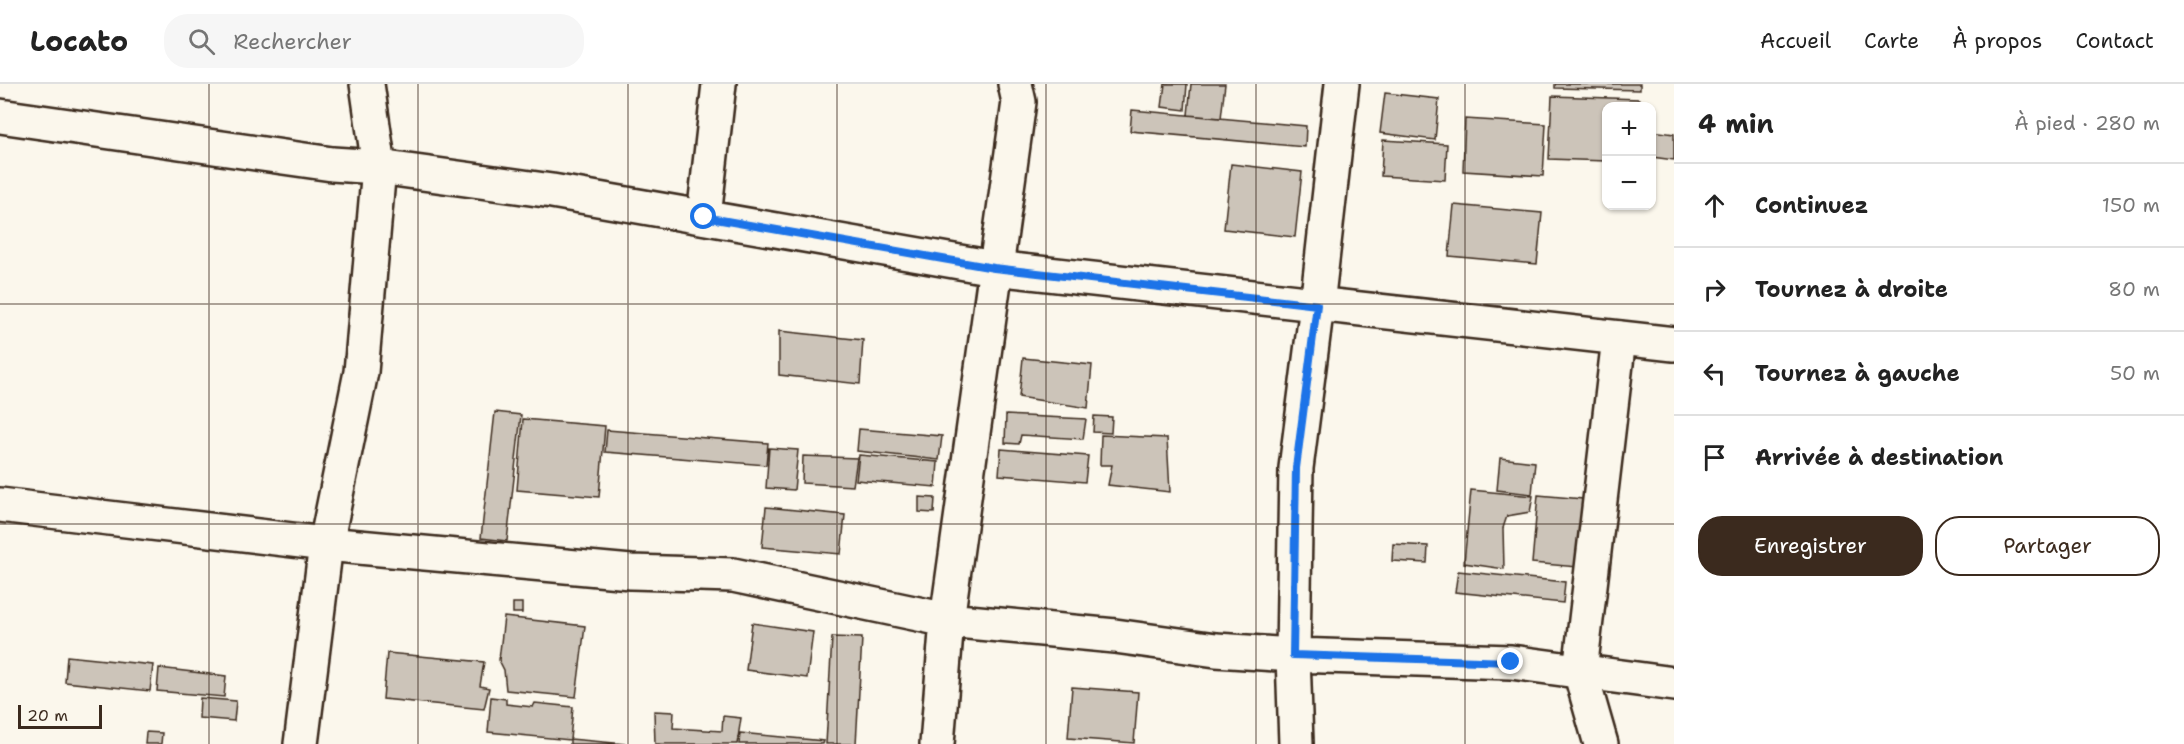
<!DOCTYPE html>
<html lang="fr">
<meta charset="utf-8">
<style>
:root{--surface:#fff;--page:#f6f6f6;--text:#222;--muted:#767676;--line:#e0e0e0;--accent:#3b2a1e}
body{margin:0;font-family:"Shantell Sans",sans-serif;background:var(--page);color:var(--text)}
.controls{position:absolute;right:18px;top:18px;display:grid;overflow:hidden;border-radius:12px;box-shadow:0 2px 4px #0004}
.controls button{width:54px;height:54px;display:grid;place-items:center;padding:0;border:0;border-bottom:2px solid var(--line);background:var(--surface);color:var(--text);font:30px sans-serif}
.scale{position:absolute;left:18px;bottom:15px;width:84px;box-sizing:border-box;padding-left:6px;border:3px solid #3b2a1e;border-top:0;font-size:16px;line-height:21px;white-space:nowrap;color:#3b2a1e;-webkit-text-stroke:4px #fbf7ec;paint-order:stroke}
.stop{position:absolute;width:18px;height:18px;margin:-14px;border:4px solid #1a73e8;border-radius:50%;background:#fff}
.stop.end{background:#1a73e8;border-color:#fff;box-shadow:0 2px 6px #0008}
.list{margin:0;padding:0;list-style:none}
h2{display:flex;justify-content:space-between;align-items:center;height:78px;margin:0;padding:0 24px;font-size:26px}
h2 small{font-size:20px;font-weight:400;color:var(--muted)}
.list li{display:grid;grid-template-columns:39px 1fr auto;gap:18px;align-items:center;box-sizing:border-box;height:84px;padding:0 24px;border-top:2px solid var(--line)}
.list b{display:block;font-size:22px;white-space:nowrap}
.list em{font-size:20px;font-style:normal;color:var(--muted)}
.actions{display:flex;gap:12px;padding:18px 24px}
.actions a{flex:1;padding:14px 0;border:2px solid var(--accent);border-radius:24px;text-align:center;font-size:21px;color:var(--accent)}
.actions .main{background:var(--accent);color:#fff}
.icon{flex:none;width:33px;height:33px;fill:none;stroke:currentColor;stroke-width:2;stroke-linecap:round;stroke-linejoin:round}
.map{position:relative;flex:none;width:1674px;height:660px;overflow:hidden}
header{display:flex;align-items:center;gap:36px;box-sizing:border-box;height:84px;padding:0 30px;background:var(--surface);border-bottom:2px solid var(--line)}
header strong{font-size:28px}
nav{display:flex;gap:33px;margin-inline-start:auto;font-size:21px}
.search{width:420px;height:54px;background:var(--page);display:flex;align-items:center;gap:15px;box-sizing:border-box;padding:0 21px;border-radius:24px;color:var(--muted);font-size:22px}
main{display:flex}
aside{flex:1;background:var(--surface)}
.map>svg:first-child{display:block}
</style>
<header>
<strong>Locato</strong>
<div class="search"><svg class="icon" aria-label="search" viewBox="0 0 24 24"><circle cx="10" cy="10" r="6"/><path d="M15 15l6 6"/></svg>Rechercher</div>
<nav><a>Accueil</a><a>Carte</a><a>À propos</a><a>Contact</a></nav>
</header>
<main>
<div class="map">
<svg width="1674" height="660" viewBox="0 0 1674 660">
<rect width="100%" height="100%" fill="#fbf7ec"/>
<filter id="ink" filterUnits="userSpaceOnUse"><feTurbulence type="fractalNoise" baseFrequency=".0167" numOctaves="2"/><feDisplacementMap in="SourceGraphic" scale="12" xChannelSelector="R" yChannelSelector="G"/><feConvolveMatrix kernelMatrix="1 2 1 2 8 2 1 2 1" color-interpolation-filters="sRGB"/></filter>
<g filter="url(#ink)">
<!-- building -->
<path fill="#ccc4b9" stroke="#3b2a1e" stroke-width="1.5" d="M1165 0H1187L1185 26 1162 23Z
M1191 0H1225L1221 34 1188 31Z
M1555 0H1640V6L1555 4Z
M1385 9 1439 15 1435 56 1380 49Z
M1552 12 1639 15V22H1606V77L1549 75Z
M1132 26 1306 42 1305 63 1130 47Z
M1465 35 1546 40 1543 92 1463 87Z
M1652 47 1674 50V76L1652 73Z
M1383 56 1447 60 1445 96 1381 92Z
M1231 80 1302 88 1295 153 1224 145Z
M1454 121 1542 129 1537 180 1449 172Z
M779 247 863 256 860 300 779 291Z
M1023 274 1092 281 1088 324 1019 313Z
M495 328 521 331 507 457 481 454Z
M1006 331 1086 335 1083 355 1021 351 1019 360 1005 359Z
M1094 332 1112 333 1111 349 1093 348Z
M523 335 605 342 599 413 517 406Z
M859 345 942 352 939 376 857 367Z
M607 346 768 359 766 381 605 368Z
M1101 351 1167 354 1170 408 1108 401 1112 381H1100Z
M769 364 798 366 794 406 766 404Z
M1001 365 1088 372 1085 398 999 391Z
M859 371 938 378 936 403 856 396Z
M803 372 857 374 853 402 802 399Z
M1500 374 1535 378 1532 410 1497 406Z
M1471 406 1533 412 1530 428 1507 432 1503 444 1504 485 1464 479Z
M1538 411 1583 415 1578 483 1532 479Z
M919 413 935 414 934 429 919 428Z
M766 423 845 431 841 470 762 463Z
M1393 460 1428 462 1427 479 1392 477Z
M1458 487 1565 498 1563 519 1455 508Z
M513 519H522V529H513Z
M504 533 585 542 576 613 506 606 504 586 499 576Z
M752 539 813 548 807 594 746 586Z
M832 553 862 554 856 660H826Z
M387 569 484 578 480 602 489 604 484 625 383 615Z
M67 572 153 581 150 607 65 598Z
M159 584 226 592 224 613 157 607Z
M1072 603 1138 608 1134 659 1068 654Z
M491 613 506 615V620L533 623 535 619 573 623 570 656 488 648Z
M200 614 236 617 234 637 199 634Z
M654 627 674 628 673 644 722 647 723 632 741 634 737 660H655Z
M146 648 162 649 161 660H145Z
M740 649 824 657 823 660H739Z
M570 655 626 660H570Z"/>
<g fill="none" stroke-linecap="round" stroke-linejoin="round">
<defs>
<path id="minor" d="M0 32 332 80 379 83 367 0
M704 133 719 0
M0 421 326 460 631 488 733 491 947 536 1115 552 1216 566 1293 571 1511 578 1674 600
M937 660 947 536 1019 18 1015 0
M1296 660 1293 571 1296 384 1317 221 1342 0
M1601 660 1580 587 1619 254"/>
<path id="tertiary" d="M301 660 326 460 361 288 379 83 552 107 994 184 1674 260"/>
</defs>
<!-- minor casing -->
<use href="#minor" stroke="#3b2a1e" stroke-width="38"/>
<!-- tertiary casing -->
<use href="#tertiary" stroke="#3b2a1e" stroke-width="38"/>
<!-- minor -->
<use href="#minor" stroke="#fbf7ec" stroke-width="33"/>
<!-- tertiary -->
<use href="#tertiary" stroke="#fbf7ec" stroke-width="33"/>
</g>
</g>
<g fill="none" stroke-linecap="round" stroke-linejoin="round" filter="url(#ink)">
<!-- route -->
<path stroke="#1a73e8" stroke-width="8" d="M704 133 994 184 1317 221 1296 384 1293 571 1511 578"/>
</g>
<!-- grid -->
<path fill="none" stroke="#3b2a1e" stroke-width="1.5" stroke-opacity="0.55" d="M209 0V660M418 0V660M628 0V660M837 0V660M1046 0V660M1256 0V660M1465 0V660M0 220H1674M0 440H1674"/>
</svg>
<div class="controls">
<button>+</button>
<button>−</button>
</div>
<div class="scale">20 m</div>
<div class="stop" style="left:704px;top:133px"></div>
<div class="stop end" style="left:1511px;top:578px"></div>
</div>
<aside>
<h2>4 min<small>À pied · 280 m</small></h2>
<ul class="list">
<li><svg class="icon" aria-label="ahead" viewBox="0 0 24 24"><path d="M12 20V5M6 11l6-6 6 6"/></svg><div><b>Continuez</b></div><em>150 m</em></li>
<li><svg class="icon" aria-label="right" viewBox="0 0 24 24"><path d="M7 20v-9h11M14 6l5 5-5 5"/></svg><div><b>Tournez à droite</b></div><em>80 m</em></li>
<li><svg class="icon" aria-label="left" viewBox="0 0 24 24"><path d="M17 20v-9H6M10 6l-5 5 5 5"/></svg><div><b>Tournez à gauche</b></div><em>50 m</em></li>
<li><svg class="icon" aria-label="arrive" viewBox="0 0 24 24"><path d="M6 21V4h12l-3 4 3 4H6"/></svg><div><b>Arrivée à destination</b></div></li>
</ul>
<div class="actions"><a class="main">Enregistrer</a><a>Partager</a></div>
</aside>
</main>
